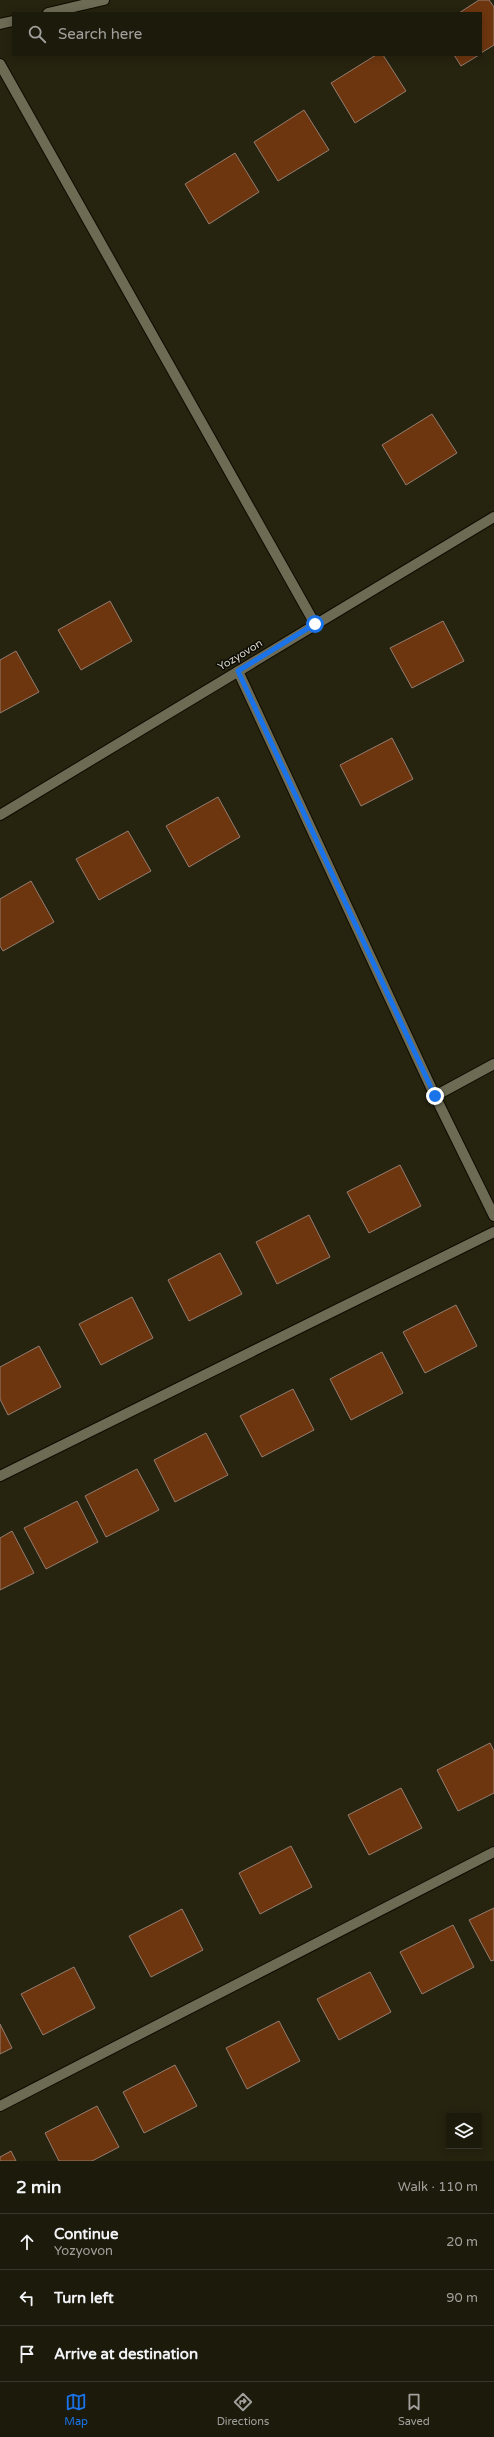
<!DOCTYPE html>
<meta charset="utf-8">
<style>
:root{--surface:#1c1a0b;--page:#292719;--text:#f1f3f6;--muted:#a0a19d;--line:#3a382c;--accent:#1a73e8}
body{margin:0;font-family:"Varela Round",sans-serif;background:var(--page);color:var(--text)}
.controls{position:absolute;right:12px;bottom:12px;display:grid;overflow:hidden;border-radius:0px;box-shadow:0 2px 10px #0003}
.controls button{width:36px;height:36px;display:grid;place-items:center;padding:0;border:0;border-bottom:1px solid var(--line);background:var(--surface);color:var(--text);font:20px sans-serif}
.stop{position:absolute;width:12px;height:12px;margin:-9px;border:3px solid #1a73e8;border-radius:50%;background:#fff}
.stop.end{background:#1a73e8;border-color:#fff;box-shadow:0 1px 4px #0008}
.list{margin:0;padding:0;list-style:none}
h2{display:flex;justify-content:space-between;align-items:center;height:52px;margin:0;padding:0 16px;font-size:17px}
h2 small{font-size:13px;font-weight:400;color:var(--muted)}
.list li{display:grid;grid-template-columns:26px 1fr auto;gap:12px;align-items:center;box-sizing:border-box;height:56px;padding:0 16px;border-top:1px solid var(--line)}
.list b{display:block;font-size:15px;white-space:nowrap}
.list p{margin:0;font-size:13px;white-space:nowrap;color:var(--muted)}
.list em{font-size:13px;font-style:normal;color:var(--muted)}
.icon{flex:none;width:22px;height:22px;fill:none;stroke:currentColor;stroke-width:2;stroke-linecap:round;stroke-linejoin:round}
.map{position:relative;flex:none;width:494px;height:2161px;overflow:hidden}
.search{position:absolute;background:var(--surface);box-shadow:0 2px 10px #0003;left:12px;right:12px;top:12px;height:44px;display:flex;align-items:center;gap:10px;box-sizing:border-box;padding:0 14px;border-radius:0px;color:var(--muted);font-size:15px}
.sheet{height:220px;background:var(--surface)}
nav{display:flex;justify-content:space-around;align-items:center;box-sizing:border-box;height:56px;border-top:1px solid var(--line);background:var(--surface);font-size:11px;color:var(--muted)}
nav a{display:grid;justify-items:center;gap:2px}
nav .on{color:var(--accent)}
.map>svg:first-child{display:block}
</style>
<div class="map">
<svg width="494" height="2161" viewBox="0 0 494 2161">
<rect width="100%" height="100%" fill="#26230f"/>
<!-- building -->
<path fill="#6e360f" stroke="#947d71" d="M479 0H489L494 7V45L481 53V13H459Z
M376 55H383L406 91 355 123 331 83Z
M454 55H479L461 66Z
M304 110 329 150 278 181 254 142Z
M235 153 259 192 209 224 185 184Z
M432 414 457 453 406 485 382 445Z
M110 601 132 641 81 670 58 630Z
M443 621 464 661 412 688 390 648Z
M16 651 39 692 0 713V660Z
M392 738 413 779 361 806 340 765Z
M218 797 240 837 189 867 166 826Z
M128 831 151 871 99 900 76 859Z
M31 881 54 922 3 951 0 946V899Z
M400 1165 421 1206 369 1233 347 1192Z
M309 1215 330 1257 277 1284 256 1242Z
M220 1253 242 1294 189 1321 168 1280Z
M132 1297 153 1338 101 1365 79 1324Z
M456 1305 477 1346 425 1373 403 1332Z
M39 1346 61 1387 8 1415 0 1399V1367Z
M382 1352 403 1393 351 1420 330 1379Z
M293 1389 314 1430 262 1457 240 1416Z
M206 1433 228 1475 175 1502 154 1460Z
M137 1469 159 1510 106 1537 85 1496Z
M77 1501 98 1542 46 1569 24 1528Z
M12 1531 34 1573 0 1590V1538Z
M490 1743 494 1751V1793L458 1811 437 1770Z
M401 1788 422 1828 369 1855 348 1815Z
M291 1846 312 1887 260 1914 239 1873Z
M494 1908V1960L491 1961 469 1920Z
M182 1909 203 1950 151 1977 129 1936Z
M453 1925 474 1967 422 1994 400 1952Z
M74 1967 95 2008 43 2035 21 1994Z
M370 1972 391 2012 339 2040 317 1999Z
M279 2021 300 2061 247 2089 226 2048Z
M0 2024 12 2048 0 2054Z
M175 2065 197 2106 144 2133 123 2092Z
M97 2106 119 2147 92 2161H59L45 2133Z
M11 2151 16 2161H0V2157Z"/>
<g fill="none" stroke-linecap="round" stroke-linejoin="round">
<defs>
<path id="minor" d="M48 13 104 0
M0 24 13 21
M0 64 315 624
M238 671 435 1096 494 1216
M0 815 494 517
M435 1096 494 1064
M0 1476 494 1232
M0 2106 494 1852"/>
</defs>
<!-- minor casing -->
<use href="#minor" stroke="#0f0c00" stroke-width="12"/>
<!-- minor -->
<use href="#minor" stroke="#6e6b55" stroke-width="10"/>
</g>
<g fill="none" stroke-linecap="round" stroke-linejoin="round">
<!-- route -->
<path stroke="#1a73e8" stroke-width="5" d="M315 624 238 671 435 1096"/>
</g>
<g text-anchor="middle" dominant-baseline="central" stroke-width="3" stroke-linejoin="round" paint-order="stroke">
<!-- street labels -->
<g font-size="11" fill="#d7d5c9" stroke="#0d0c05">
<text transform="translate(240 655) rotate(-31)">Yozyovon</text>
</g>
</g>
</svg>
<div class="controls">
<button><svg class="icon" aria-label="layers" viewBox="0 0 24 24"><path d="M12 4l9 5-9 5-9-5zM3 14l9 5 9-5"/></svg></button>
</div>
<div class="stop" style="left:315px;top:624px"></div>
<div class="stop end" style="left:435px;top:1096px"></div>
<div class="search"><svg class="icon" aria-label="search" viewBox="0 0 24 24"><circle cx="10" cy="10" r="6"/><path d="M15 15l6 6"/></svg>Search here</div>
</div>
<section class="sheet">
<h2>2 min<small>Walk · 110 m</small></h2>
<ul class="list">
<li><svg class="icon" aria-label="ahead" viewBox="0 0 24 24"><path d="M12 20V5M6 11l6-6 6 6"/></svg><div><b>Continue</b><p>Yozyovon</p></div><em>20 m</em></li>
<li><svg class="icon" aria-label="left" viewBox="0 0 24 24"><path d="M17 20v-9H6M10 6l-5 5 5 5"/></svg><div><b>Turn left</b></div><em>90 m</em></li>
<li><svg class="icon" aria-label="arrive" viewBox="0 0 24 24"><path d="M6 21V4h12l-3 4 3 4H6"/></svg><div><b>Arrive at destination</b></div></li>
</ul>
</section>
<nav>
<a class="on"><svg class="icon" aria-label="map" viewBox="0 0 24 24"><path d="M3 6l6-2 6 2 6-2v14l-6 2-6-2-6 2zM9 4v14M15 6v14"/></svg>Map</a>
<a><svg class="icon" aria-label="directions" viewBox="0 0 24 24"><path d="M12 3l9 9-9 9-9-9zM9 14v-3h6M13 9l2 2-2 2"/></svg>Directions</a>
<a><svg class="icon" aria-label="saved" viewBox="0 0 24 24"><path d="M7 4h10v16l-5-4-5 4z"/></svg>Saved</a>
</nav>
